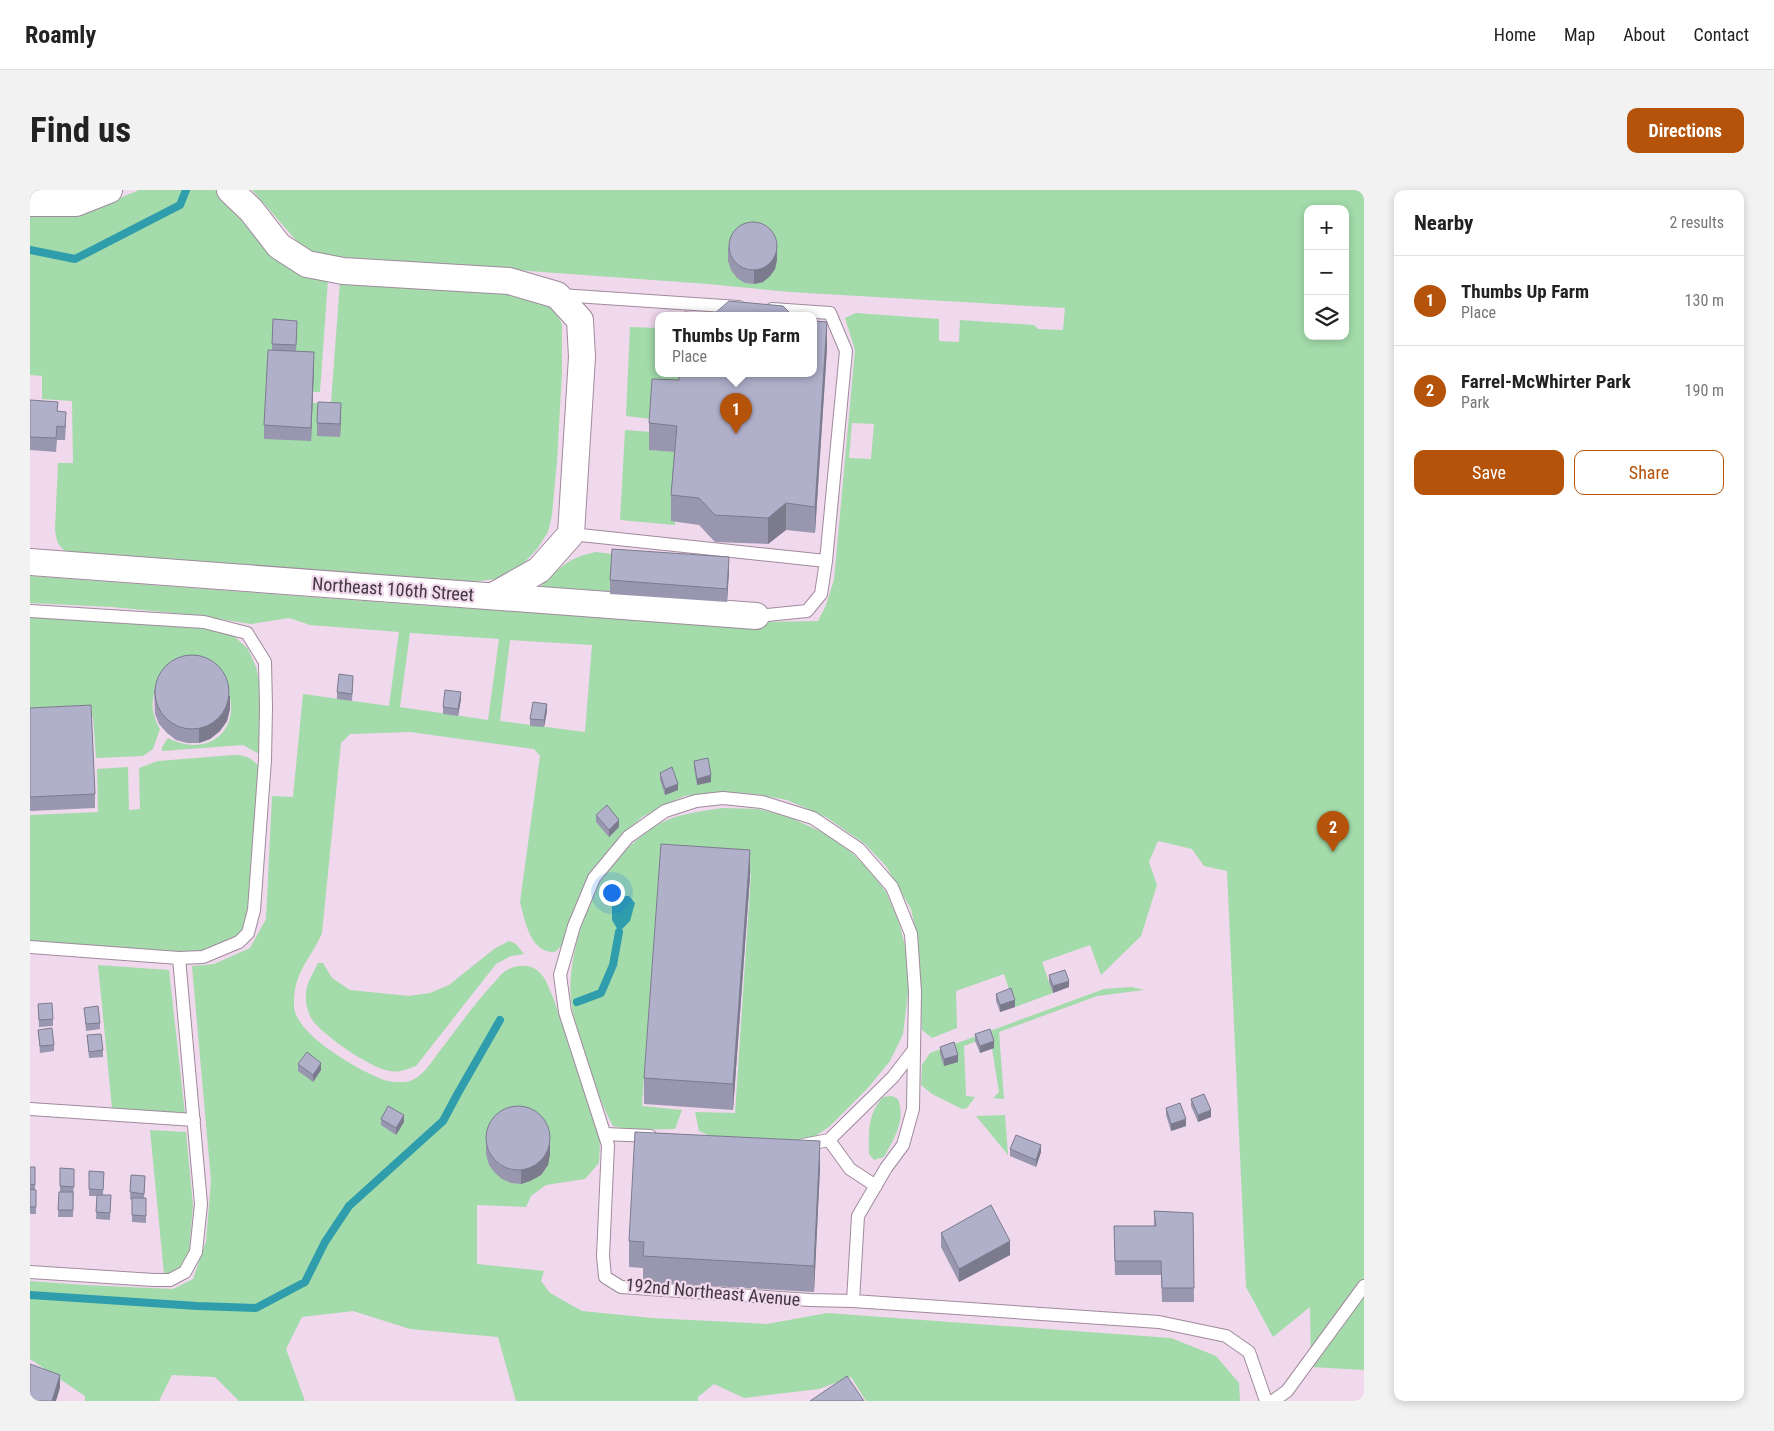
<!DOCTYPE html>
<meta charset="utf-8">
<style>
:root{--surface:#fff;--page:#f2f2f2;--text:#222;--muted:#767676;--line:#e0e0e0;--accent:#b45309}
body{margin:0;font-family:"Roboto Condensed",sans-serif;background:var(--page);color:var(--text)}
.controls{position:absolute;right:15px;top:15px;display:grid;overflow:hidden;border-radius:10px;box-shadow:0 2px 8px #0003}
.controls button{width:45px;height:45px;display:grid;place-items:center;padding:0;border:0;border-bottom:1px solid var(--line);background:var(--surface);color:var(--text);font:25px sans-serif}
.you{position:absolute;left:581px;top:702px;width:18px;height:18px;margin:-12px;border:4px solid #fff;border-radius:50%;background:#1a73e8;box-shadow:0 0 0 8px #1a73e833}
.badge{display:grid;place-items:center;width:32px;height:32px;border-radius:50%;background:var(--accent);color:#fff;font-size:16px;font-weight:700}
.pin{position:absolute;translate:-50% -41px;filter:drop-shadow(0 1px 2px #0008)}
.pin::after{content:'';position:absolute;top:26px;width:18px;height:15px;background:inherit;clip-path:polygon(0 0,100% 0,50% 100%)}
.popup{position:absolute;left:625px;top:122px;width:162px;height:65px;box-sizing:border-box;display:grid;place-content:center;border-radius:10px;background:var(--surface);filter:drop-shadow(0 1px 4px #0005);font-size:16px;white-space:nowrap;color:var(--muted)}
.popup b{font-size:19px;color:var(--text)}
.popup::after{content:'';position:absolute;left:50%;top:100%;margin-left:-10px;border:10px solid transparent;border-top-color:var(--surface)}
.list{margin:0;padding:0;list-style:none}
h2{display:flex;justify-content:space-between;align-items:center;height:65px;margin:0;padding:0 20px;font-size:21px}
h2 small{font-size:16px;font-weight:400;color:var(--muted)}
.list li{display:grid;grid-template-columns:32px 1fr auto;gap:15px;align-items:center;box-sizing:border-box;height:90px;padding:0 20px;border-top:1px solid var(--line)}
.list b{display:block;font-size:19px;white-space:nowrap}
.list p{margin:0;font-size:16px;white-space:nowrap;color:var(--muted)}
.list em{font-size:16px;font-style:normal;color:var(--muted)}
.actions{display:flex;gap:10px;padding:15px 20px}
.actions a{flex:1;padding:11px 0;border:1px solid var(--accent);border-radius:10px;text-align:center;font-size:18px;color:var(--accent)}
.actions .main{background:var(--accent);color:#fff}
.icon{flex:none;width:28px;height:28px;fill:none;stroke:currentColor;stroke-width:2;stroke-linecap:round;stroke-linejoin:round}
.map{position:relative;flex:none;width:1334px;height:1211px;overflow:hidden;border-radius:10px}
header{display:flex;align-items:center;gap:30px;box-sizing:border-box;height:70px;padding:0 25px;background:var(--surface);border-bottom:1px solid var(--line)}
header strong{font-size:24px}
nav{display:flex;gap:28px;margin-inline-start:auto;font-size:18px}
.intro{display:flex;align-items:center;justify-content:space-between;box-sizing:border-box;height:120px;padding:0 30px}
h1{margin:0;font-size:35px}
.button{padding:12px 22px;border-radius:10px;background:var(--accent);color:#fff;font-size:18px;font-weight:700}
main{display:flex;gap:30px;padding:0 30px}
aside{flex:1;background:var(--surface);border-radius:10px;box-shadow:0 2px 8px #0003}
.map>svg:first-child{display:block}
</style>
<header>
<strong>Roamly</strong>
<nav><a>Home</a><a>Map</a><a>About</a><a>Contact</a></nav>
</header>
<div class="intro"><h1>Find us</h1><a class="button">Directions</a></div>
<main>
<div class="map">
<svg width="1334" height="1211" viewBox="0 0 1334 1211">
<rect width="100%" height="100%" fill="#f0d8ed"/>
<!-- green -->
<path fill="#a3dbaa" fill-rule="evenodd" d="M109 0H185L298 90 290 202H283V213H301L310 91 475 100 512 111 524 119 532 134V183L527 271 522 325 518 342 507 359 491 376 466 389 433 393 45 366C30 359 27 356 25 339L28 273H43L42 211 12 209V186L0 185V20L64 19Z
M222 0H1334V1180L1281 1177 1280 1117 1243 1147 1216 1097 1197 681 1174 676 1162 659 1128 651 1119 672 1127 695 1111 746 1071 785 1060 755 1012 772 1023 803 985 817 974 784 926 801 927 838 902 848 892 840 888 750 881 719 856 676 835 654 796 627 757 610 725 604 688 602 654 606 612 627 591 646 560 682 532 755 525 762C500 763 495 731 490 712L510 566 504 559 380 542 320 544 311 553 292 743C280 771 263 782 264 816 265 845 330 881 354 890 360 892 375 893 380 891 394 886 401 872 409 862 426 840 442 817 461 796 465 792 469 786 474 782 485 774 502 773 511 784 517 790 519 800 523 807L570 951 569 973 555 989 516 995 501 1006 496 1017 447 1015V1074L514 1081 511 1091 520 1103 552 1121 622 1128 737 1134 797 1123 1141 1148 1186 1166 1209 1193 1210 1211H836L821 1187 789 1199 714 1208 684 1194 668 1207V1211H486L468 1147 380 1139 323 1121 272 1127 256 1159 275 1211H209L185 1187 142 1185 129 1211H55V1206L0 1169V1091L54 1095 143 1099 163 1089 176 1051 181 991 162 776 184 774 220 758 236 729 242 606 263 607 273 504 359 516 369 442 280 435 259 428 221 434 165 425 82 417 0 413V386L402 416 730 432 788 431 796 415 804 390 825 160 815 128 826 123 909 129V151L929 152 930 130 1004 135 1008 139 1033 140 1035 118 760 102 678 94 279 65ZM1278 19H1315V146H1278ZM822 233 844 234 841 269 819 268ZM380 443 469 449 458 530 370 517ZM480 450 562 455 555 542 470 531Z
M600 137 628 138V183H651L649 217 621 229 596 226Z
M595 240 621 242 620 260 647 262 645 335 590 330Z
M566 362 645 371 580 404 507 400C529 379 536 368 566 362Z
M0 427 147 434 184 440 205 447 218 459 226 477 232 504 231 565 213 555 132 561V557L138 548C180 570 216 536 195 493L126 495C121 514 121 522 130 539L123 559 113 566 66 568 63 527 0 529Z
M204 565C217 565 223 569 231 579L218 745 181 761 144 763 0 753V625L68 622 67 579 98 577 99 620 110 619 109 578 128 571Z
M693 618 729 619 761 628 794 643 821 662 838 679 856 702 869 732 877 764 879 794 873 844 860 871 837 899 799 937 782 948 759 953 687 949 669 941 665 922 705 923 721 684 629 680 612 916 652 920 645 939 600 940 583 936C571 915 565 892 557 869 551 850 543 830 541 810 537 772 555 712 577 681 589 664 613 643 631 633 650 623 673 621 693 618Z
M479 751 486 754 494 764 481 766 466 774 386 876C377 879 369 883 360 881 342 879 294 846 283 831 280 827 278 821 277 817 273 797 280 790 288 773H293L302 788 320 800 379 806 400 803 419 795 464 759Z
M68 775 139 780 155 924 82 918Z
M1102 797 1114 800 1067 806 969 842 974 909 963 908 969 902 960 846 934 856 936 906 945 907 937 918 932 919 902 904 891 895 892 875 900 863 1074 799Z
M862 906 868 909C876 931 864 948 854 967L844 970 839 964C839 941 837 926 853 907Z
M975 925 978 965 946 926Z
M120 940 156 942 163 1016 159 1061 154 1073 147 1080 141 1083 134 1084Z"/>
<!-- water -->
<path fill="#2f9dab" d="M590 706H599L605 713 600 731 589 742 582 730V713Z"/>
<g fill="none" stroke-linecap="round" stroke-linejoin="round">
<!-- stream -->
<path stroke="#2f9dab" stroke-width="8" d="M0 60 45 69 150 15 156 0
M547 812 571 803 583 775 589 742
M0 1105 167 1116 226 1118 275 1092 295 1052 319 1016 413 931 428 903 470 830"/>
<defs>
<path id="service" d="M530 105 709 117
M541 344 796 371
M0 421 174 432 217 443 235 472 236 517 235 570 224 720 218 743 209 752 173 767 149 768 0 757
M726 426 777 421 791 404 796 371 816 161 800 123 742 119
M0 919 164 930
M575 944 620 946
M799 950 820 979 846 996
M773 955 799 950 863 887 883 861
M0 1082 124 1090H140L155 1082 166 1062 171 1014 149 768
M823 1111 828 1026 856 978 873 955 883 919 885 802 881 744 862 697 829 659 783 628 732 612 693 608 666 611 635 621 598 647 564 688 544 736 530 785 535 822 578 955 573 1066 575 1087 591 1097 780 1110 823 1111 1129 1132 1196 1146 1219 1162 1236 1211
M1243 1211 1257 1201 1334 1096"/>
<path id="minor" d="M200 0 221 20 249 56 277 74 313 81 479 91 527 105 550 130 552 167 541 344 509 380 463 406
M0 13H46L79 0
M0 372 726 426"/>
</defs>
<!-- service casing -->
<use href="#service" stroke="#a08a9d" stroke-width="14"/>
<!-- minor casing -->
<use href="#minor" stroke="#a08a9d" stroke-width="28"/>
<!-- service -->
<use href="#service" stroke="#fff" stroke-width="12"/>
<!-- minor -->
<use href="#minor" stroke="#fff" stroke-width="26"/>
</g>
<!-- wall -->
<path fill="#9897af" d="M698 57 747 70 745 79 740 86 733 92 724 94 715 93 707 88 701 80 698 71Z
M243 129 267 144 266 161 284 175 281 251 234 249V235L242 160Z
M797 158 785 343 756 340 738 354 685 352 669 335 641 331V305L644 262 619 260V233L649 190Z
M0 210 28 221 36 235 35 250H27L26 262 0 260Z
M311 226 310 247 287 246V233Z
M699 381 697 412 580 404V390Z
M323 493 322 511 307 509V502Z
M124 499 200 519 197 531 190 541 180 549 169 553H157L146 550 137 543 129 534 125 524Z
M431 509 428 526 413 524V517Z
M0 518 65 604V618L0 621Z
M517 521 514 537 500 536V529Z
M664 571 681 592 667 595 664 578Z
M630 583 648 600 635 605 630 590Z
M566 625 589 637 579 647 566 632Z
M720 686 703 920 614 914V888Z
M1019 785 1039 797 1023 803 1019 792Z
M966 804 985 817 970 822 966 811Z
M8 814 23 829V836L9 837Z
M54 818 70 833V839L56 841Z
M8 840 24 855V861L10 863Z
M945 844 964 858 950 863 945 851Z
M57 845 73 860V867L59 868Z
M910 857 928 872 914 876 910 864Z
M268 874 291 880 283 892 268 881Z
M1161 909 1181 927 1168 932 1161 916Z
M1136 918 1156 936 1141 941 1136 925Z
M351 929 374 932 366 945 351 935Z
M456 950 520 964 518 975 511 985 500 991 491 994 481 993 472 989 465 983 459 975 456 964Z
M980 959 1011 962 1006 977 980 966Z
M0 977H5V1000H6V1024H0Z
M30 978 44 979 43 1027H28L29 1002H30Z
M790 978 784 1102 613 1092V1078L599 1077V1051Z
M59 981 74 982 73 1005H81L80 1030 66 1029 67 1006H59Z
M101 985 115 986 114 1008H116V1033L102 1032V1010L100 1009Z
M1124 1021 1163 1023 1164 1112H1132L1131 1085H1085L1084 1036H1124Z
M911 1043 980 1065 929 1092 911 1057Z"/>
<!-- shaded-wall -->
<path fill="#7c7b8e" d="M747 56V70L745 79 740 86 733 92 724 94V80Z
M797 132V158L785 343V317Z
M284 162V175L281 251V238Z
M311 213V226L310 247V234Z
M756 313V340L738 354V328Z
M699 367V381L697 412V399Z
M431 502V509L428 526V519Z
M200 505V519L197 531 190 541 180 549 169 553V539Z
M517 514V521L514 537V530Z
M681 585V592L667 595V589Z
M648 594V600L635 605V599Z
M589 630V637L579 647V640Z
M720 660V686L703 920V894Z
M1039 791V797L1023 803V796Z
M985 810V817L970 822V815Z
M964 851V858L950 863V856Z
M928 865V872L914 876V869Z
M291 873V880L283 892V885Z
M1181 920V927L1168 932V925Z
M374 925V932L366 945V938Z
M1156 929V936L1141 941V934Z
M520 950V964L518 975 511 985 500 991 491 994V980Z
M790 951V978L784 1102V1076Z
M1011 955V962L1006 977V970Z
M980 1051V1065L929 1092V1079Z
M30 1185V1198L26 1211H22Z"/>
<!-- building -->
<path fill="#b1b0cb" stroke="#7c7b8e" d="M699 56a24 24 0 1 1 48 0a24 24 0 1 1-48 0Z
M699 111 753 116 762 125H654V122L684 124Z
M243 129 267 131 266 155 242 154Z
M784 131 797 132 785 317 756 313 738 328 685 325 669 308 641 305 647 236 619 233 622 189 649 190V183H784Z
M238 160 284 162 281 238 234 235Z
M0 210 28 212 27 221 36 222 35 237 27 236 26 248 0 247Z
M288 212 311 213 310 234 287 233Z
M582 359 699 367 697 399 580 390Z
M125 502a37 37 0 1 1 74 0a37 37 0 1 1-74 0Z
M309 484 323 486 322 504 307 502Z
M415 500 431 502 428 519 413 517Z
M503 512 517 514 514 530 500 529Z
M61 515 65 604 0 607V518Z
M678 568 681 585 667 589 664 571Z
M642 577 648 594 635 599 630 583Z
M577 615 589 630 579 640 566 625Z
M631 654 720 660 703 894 614 888Z
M1035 780 1039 791 1023 796 1019 785Z
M981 798 985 810 970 815 966 804Z
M22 813 23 829 9 830 8 814Z
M68 816 70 833 56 834 54 818Z
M22 838 24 855 10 856 8 840Z
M960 839 964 851 950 856 945 844Z
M71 844 73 860 59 862 57 845Z
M924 852 928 865 914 869 910 857Z
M277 862 291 873 283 885 268 874Z
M1174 904 1181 920 1168 925 1161 909Z
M1150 913 1156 929 1141 934 1136 918Z
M358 916 374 925 366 938 351 929Z
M456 948a32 32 0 1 1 64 0a32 32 0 1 1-64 0Z
M605 942 790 951 784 1076 613 1066 614 1052 599 1051Z
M986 945 1011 955 1006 970 980 959Z
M0 977H5V995L0 994Z
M30 978 44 979V997L30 996Z
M59 981 74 982 73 1000 59 999Z
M101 985 115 986 114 1004 100 1002Z
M0 999 6 1000V1017H0Z
M29 1002H43V1020H28Z
M67 1005H81L80 1023 66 1022Z
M102 1008H116V1026L102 1025Z
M961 1015 980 1051 929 1079 911 1043Z
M1124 1021 1163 1023 1164 1098H1132L1131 1071H1085L1084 1036H1126Z
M0 1174 30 1185 22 1211H0Z
M817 1186 834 1211H780Z"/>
<g text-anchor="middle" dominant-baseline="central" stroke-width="4.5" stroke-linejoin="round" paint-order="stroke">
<!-- street labels -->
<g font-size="18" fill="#40373f" stroke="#f0d8ed">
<text transform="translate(363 399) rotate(4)">Northeast 106th Street</text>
<text transform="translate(683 1102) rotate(5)">192nd Northeast Avenue</text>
</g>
</g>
</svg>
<div class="controls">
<button>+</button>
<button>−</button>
<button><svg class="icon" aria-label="layers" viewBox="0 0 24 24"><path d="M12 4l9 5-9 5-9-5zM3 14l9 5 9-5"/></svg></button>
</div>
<div class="you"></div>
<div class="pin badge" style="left:706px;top:244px">1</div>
<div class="popup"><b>Thumbs Up Farm</b>Place</div>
<div class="pin badge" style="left:1303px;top:662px">2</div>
</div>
<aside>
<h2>Nearby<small>2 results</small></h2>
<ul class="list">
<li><span class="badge">1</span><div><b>Thumbs Up Farm</b><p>Place</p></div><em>130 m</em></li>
<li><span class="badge">2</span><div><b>Farrel-McWhirter Park</b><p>Park</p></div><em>190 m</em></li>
</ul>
<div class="actions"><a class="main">Save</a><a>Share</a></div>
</aside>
</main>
